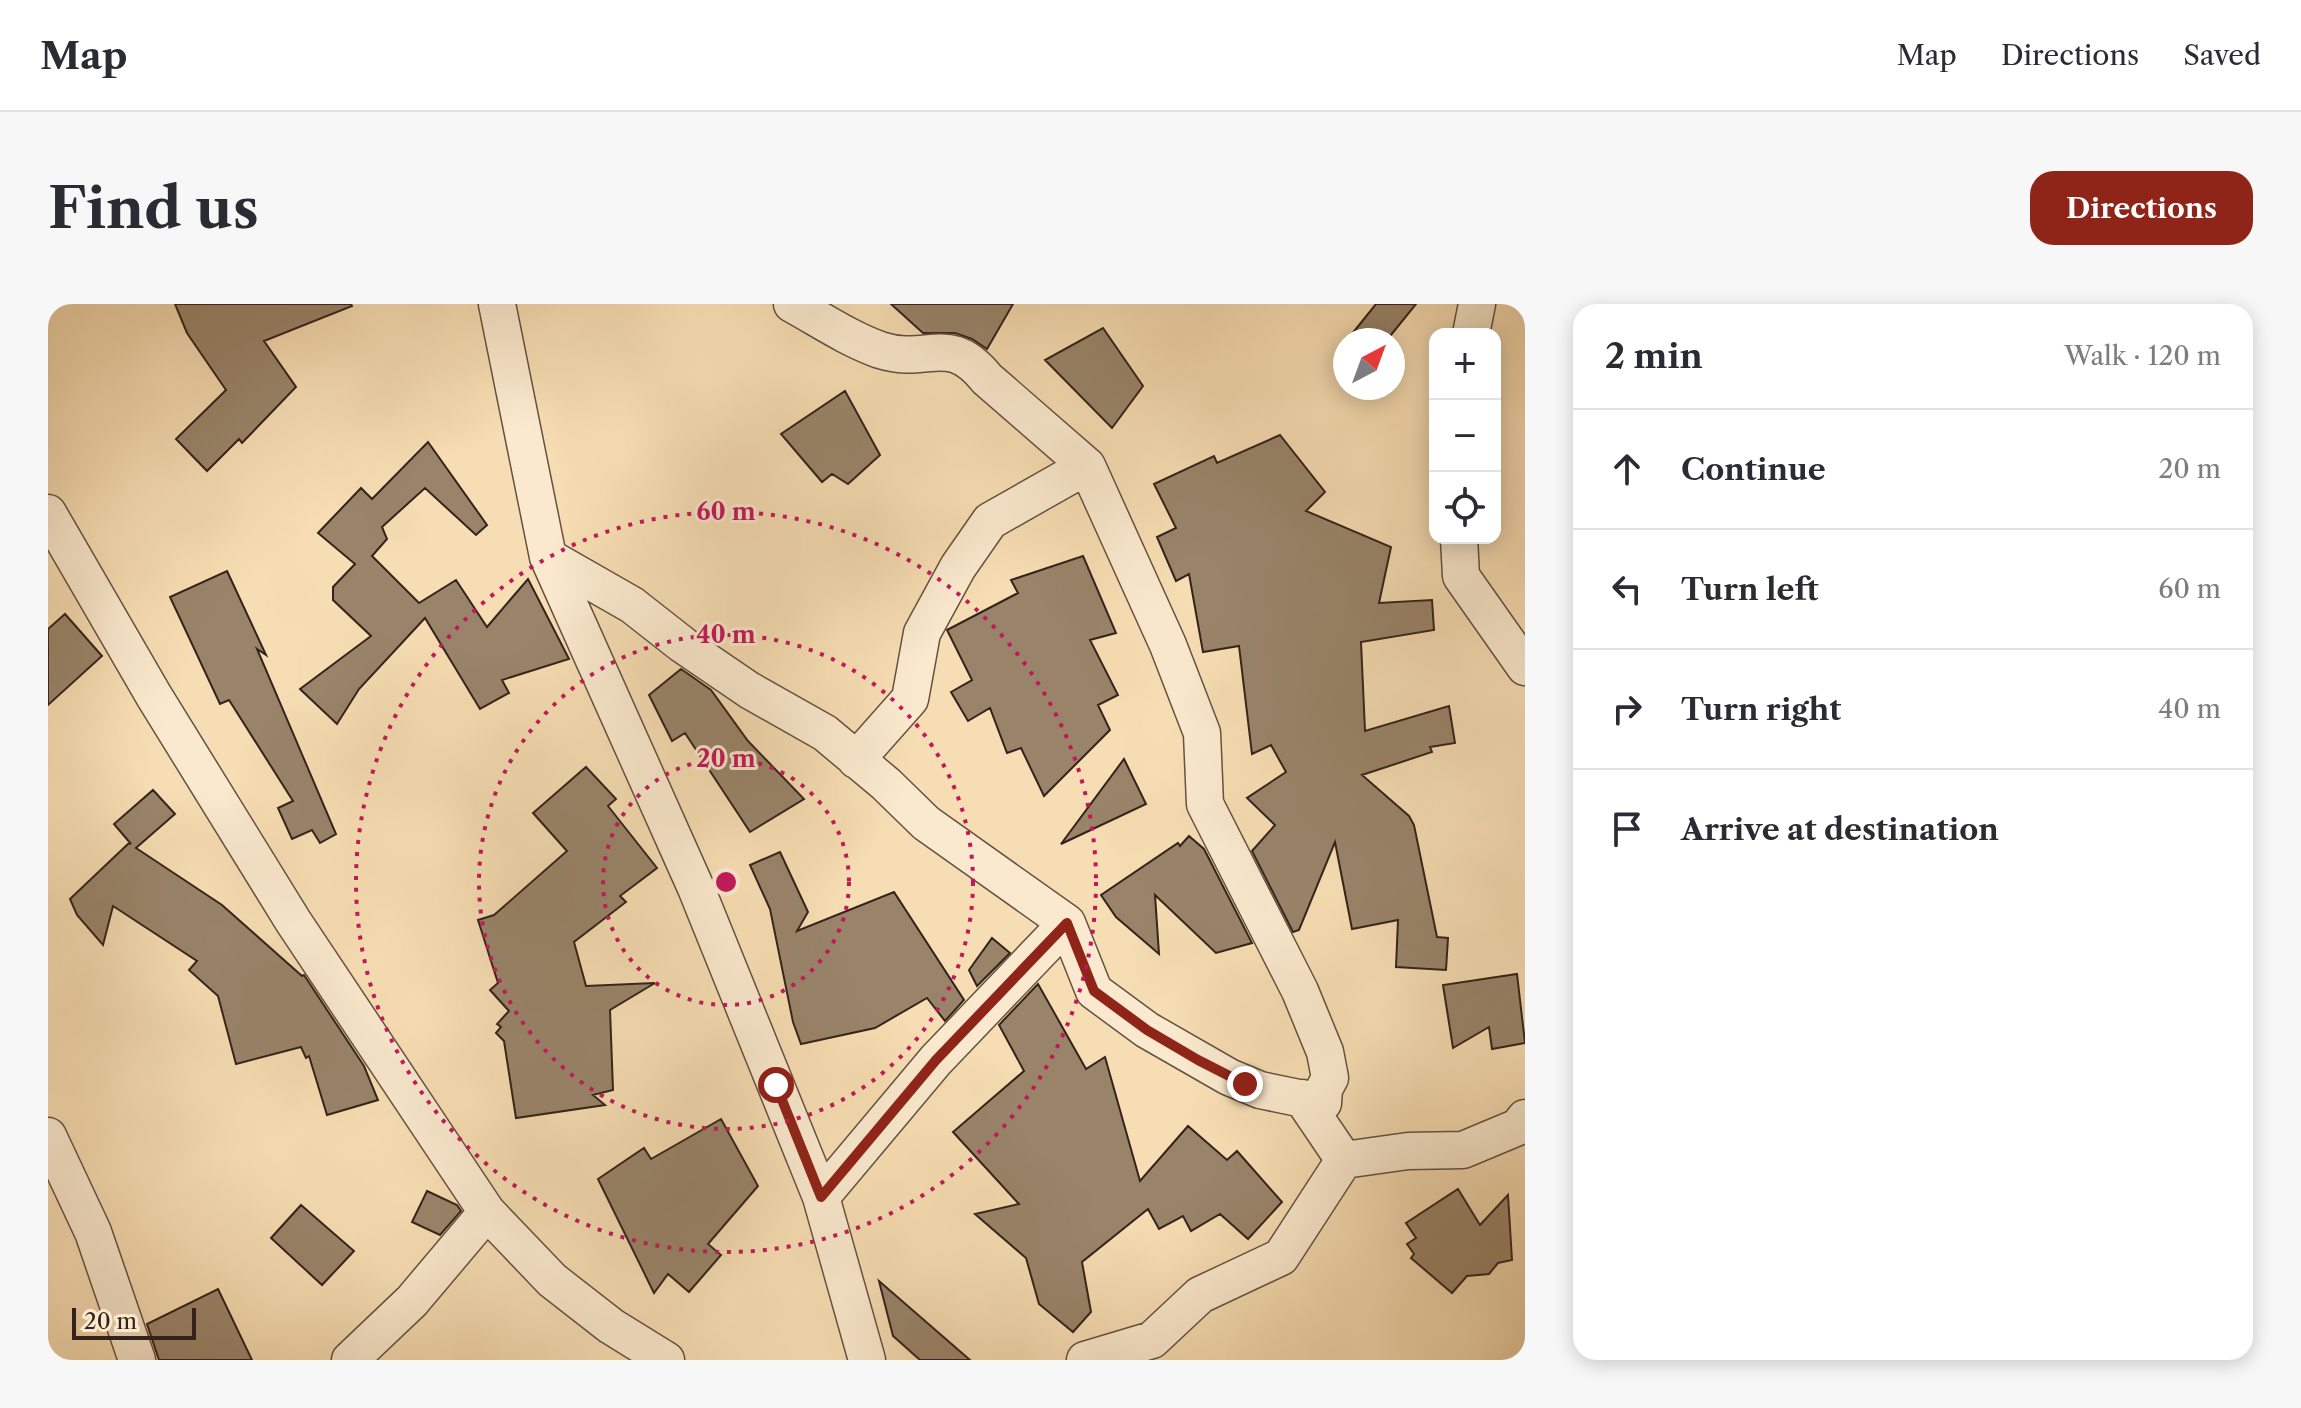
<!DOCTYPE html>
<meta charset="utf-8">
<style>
:root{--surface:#fff;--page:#f7f7f7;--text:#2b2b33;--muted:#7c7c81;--line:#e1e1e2;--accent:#8f2418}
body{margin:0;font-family:"Libre Caslon Text",serif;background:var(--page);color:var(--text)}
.controls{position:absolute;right:24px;top:24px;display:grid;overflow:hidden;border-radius:16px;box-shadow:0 4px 20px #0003}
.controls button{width:72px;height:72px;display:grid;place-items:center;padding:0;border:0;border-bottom:2px solid var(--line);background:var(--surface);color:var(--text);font:40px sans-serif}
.compass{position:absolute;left:1285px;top:24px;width:72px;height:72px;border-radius:50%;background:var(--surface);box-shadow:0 4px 20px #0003;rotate:41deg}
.scale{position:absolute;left:24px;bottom:20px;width:124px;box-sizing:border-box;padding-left:8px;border:4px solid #33231b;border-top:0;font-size:22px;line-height:28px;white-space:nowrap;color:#33231b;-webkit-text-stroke:6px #fae9ce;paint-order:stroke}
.stop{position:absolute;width:24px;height:24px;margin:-18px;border:6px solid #8f2418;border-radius:50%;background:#fff}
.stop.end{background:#8f2418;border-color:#fff;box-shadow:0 2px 8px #0008}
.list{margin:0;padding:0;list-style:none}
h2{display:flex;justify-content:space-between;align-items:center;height:104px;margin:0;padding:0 32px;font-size:34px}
h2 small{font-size:26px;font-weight:400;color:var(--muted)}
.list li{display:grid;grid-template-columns:52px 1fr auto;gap:24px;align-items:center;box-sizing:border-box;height:120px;padding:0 32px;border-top:2px solid var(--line)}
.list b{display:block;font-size:30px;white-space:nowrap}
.list em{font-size:26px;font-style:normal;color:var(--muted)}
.icon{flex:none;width:44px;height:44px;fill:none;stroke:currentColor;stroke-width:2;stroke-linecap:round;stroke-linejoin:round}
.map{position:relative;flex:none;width:1477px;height:1056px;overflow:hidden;border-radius:24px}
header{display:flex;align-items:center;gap:48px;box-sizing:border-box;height:112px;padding:0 40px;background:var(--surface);border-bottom:2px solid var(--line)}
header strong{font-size:38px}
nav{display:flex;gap:44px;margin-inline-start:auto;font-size:28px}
.intro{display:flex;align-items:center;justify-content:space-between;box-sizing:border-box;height:192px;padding:0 48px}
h1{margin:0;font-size:56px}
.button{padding:20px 36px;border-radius:24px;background:var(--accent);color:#fff;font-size:28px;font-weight:700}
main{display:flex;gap:48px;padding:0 48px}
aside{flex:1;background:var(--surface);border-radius:24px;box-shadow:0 4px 20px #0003}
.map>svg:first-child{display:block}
</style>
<header>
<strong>Map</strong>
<nav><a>Map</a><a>Directions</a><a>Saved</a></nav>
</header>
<div class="intro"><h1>Find us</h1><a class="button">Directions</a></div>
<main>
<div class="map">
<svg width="1477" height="1056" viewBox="0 0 1477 1056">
<rect width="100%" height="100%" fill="#f7ddb3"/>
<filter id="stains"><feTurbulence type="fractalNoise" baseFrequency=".0025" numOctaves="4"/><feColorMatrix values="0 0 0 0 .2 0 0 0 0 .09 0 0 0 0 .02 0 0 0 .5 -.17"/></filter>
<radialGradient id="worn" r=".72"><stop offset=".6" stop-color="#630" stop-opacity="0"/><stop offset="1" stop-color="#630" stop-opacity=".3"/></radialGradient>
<!-- building -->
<path fill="#99846a" stroke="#33231b" stroke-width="2" d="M127 0H303L304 2 216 37 248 83 194 139 191 135 159 167 128 135 178 86 139 29Z
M843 0H965L939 45 924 35 907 29H875Z
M1328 0H1368L1339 36H1299Z
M1055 24 1095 82 1064 124 997 56Z
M797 87 832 151 800 180 784 170 774 178 733 130Z
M1232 131 1277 188 1258 207 1343 243 1331 299 1384 296 1386 326 1313 338 1317 427 1401 402 1407 439 1382 443 1384 448 1314 471 1361 512 1366 521 1389 633 1400 634 1398 666 1348 663 1350 616 1304 625 1287 538 1251 626 1245 628 1204 547 1227 521 1199 494 1238 468 1223 441 1204 450 1191 342 1155 348 1141 270 1128 277 1109 233 1128 224 1106 180 1166 152 1169 159Z
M380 138 439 221 428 231 377 184 334 223 339 235 324 252 371 299 408 276 439 323 480 275 521 355 454 376 461 389 432 405 377 314 311 385 289 420 252 385 323 332 285 296V283L307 260 270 229 313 184 324 195Z
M1035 252 1068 329 1042 336 1070 391 1050 401 1062 426 996 492 973 444 959 449 942 404 920 417 903 388 924 376 899 326 970 289 963 276Z
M179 267 218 351 209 345 288 530 272 539 264 526 244 535 230 504 245 497 181 396 172 400 122 293Z
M17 310 54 352 0 401V325Z
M633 365 663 386 700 437 756 495 702 528 637 429 624 437 601 391Z
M1076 455 1098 500 1013 540Z
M538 463 568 495 560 502 609 564 572 592 578 598 526 638 538 682 607 679 562 706 565 786 545 791 557 801 468 814 456 737 448 729 453 723 449 720 461 707 442 686 450 679 430 616 446 611 519 547 485 509Z
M105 486 127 510 88 544 174 601 254 672 256 671 316 762 330 796 279 811 261 752 258 754 253 743 188 760 170 692 141 666 149 657 65 602 55 641 29 611 22 595 81 539 83 540 66 520Z
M1141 532 1156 545 1204 639 1168 649 1107 591 1111 650 1068 613 1053 591 1130 539 1132 542Z
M732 548 760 608 749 627 846 588 916 696 897 717 879 694 827 724 753 740 745 718 722 605 702 561Z
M944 634 962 649 929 682 921 666Z
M1469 670 1477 739 1444 745 1441 723 1405 744 1395 681Z
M990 680 1038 765 1057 753 1092 877 1140 822 1179 856 1189 847 1234 898 1200 935 1172 910 1143 927 1135 912 1111 925 1100 905 1034 958 1043 1008 1025 1028 991 1000 978 954 927 910 971 900 905 828 976 767 951 721Z
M673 815 710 882 660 940 673 951 641 988 620 970 606 989 550 875 596 844 603 855Z
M1410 885 1432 921 1460 891 1464 956 1450 959 1441 970 1419 972 1404 989 1363 954 1366 950 1359 940 1368 934 1358 919Z
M379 887 409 901 413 907 392 931 364 918Z
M253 901 306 947 274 981 223 934Z
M831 977 922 1056H872L845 1032Z
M170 985 204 1056H111L99 1020Z"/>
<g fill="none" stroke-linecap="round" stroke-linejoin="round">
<defs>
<path id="street" d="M449 0 500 253 648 584 773 893 819 1056
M1423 30 1429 0
M0 209 106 392 245 617 439 908 504 976 563 1022 618 1056
M1411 234 1413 272 1477 363
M500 253 584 301 635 341 701 386 777 429 838 480 878 519 1019 619 1046 687 1099 726 1181 773 1212 786 1275 799 1276 785 1282 774 1277 748 1252 687 1157 500 1154 429 1120 341 1039 162 939 75C900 27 881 62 832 46 801 35 773 16 744 0
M808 456 862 395 874 329 910 263 942 217 1039 162
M1254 794 1296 856
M0 832 45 928 89 1056
M773 893 888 756 1019 619
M302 1056 364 997 439 908
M1037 1056 1104 1036 1152 991 1233 953 1296 856 1360 847 1415 846 1470 823 1477 814"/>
</defs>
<!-- street casing -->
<use href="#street" stroke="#645241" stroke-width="39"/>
<!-- street -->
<use href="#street" stroke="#fae9ce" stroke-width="36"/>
</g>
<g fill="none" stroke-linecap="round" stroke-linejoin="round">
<!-- route -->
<path stroke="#8f2418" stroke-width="10" d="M728 781 773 893 888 756 1019 619 1046 687 1099 726 1150 756 1197 780"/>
</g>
<!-- distance rings -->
<g fill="none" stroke="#c2185b" stroke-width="4" stroke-dasharray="4 8">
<circle cx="678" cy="578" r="123"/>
<circle cx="678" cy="578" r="247"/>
<circle cx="678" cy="578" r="370"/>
</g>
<circle cx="678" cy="578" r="12" fill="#c2185b" stroke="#fae9ce" stroke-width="4"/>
<g font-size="24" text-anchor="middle" font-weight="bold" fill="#c2185b" stroke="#fae9ce" stroke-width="6" stroke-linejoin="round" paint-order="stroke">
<text x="678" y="216">60 m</text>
<text x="678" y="339">40 m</text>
<text x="678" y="463">20 m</text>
</g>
<rect width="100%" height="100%" filter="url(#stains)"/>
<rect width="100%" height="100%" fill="url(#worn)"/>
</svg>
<div class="controls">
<button>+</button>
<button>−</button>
<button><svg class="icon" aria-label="locate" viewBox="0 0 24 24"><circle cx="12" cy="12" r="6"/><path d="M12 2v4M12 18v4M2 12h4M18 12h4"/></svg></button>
</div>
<svg class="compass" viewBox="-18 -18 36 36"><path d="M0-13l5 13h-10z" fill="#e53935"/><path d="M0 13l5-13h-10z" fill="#7c7c81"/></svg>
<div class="scale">20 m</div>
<div class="stop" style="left:728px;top:781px"></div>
<div class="stop end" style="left:1197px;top:780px"></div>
</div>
<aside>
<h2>2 min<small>Walk · 120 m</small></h2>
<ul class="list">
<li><svg class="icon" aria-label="ahead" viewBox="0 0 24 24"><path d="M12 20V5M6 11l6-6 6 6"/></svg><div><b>Continue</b></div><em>20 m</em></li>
<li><svg class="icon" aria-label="left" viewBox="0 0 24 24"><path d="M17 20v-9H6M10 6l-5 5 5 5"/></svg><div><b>Turn left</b></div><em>60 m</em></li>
<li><svg class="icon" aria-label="right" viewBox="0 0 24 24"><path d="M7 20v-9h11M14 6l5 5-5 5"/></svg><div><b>Turn right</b></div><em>40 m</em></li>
<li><svg class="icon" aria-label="arrive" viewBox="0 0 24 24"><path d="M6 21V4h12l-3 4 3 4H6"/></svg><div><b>Arrive at destination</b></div></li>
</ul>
</aside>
</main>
